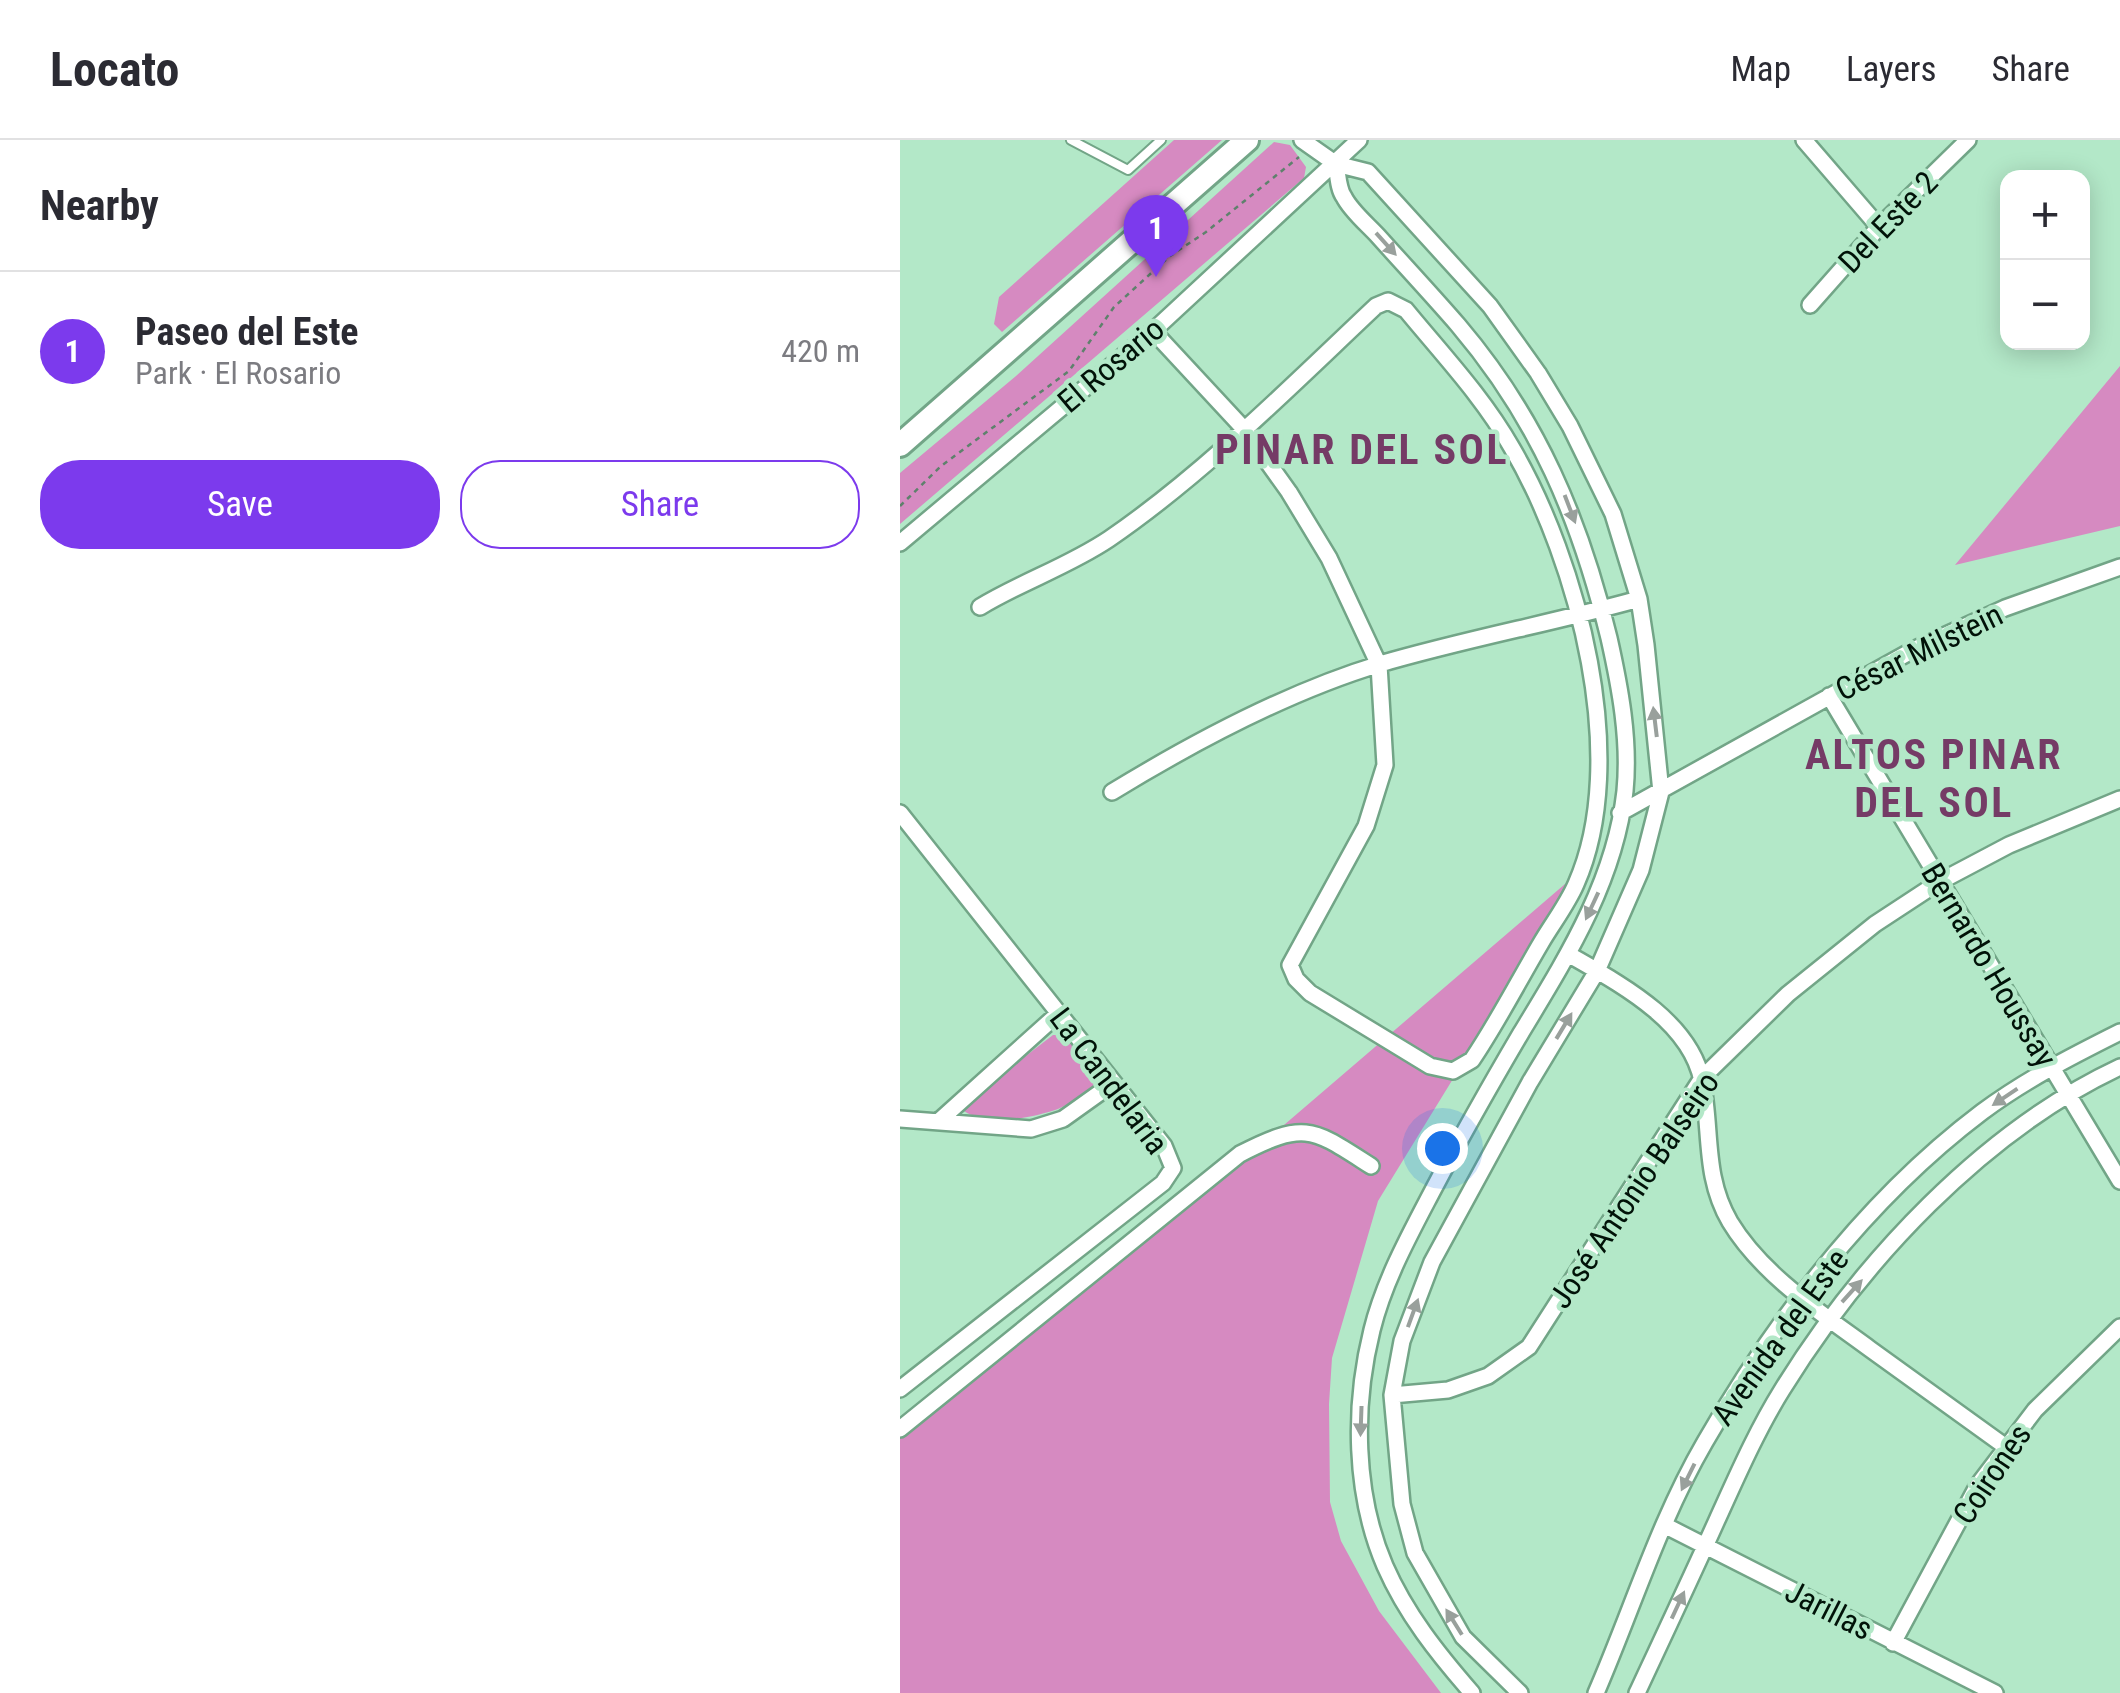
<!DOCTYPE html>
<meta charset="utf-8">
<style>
:root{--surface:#fff;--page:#f7f7f7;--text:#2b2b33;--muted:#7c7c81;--line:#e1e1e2;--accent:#7c3aed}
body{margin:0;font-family:"Roboto Condensed",sans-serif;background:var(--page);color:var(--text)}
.controls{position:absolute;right:30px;top:30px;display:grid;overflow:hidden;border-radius:20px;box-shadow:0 5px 25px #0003}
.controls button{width:90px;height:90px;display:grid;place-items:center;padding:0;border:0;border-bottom:2px solid var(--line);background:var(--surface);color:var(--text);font:50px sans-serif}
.you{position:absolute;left:542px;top:1008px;width:35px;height:35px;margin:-25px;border:8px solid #fff;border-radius:50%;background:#1a73e8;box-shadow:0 0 0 15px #1a73e833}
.badge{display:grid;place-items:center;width:65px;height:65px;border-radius:50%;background:var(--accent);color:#fff;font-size:32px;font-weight:700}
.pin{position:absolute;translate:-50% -82px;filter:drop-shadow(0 2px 5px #0008)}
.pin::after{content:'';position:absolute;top:52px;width:35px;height:30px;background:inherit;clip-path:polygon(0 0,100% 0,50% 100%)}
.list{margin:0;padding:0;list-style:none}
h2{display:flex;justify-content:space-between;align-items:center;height:130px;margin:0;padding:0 40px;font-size:42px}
h2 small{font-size:32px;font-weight:400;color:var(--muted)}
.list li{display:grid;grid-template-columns:65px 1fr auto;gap:30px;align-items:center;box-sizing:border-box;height:160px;padding:0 40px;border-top:2px solid var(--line)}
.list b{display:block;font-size:38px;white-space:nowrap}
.list p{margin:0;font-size:32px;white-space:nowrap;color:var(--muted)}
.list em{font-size:32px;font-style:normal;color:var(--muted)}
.actions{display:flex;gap:20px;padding:30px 40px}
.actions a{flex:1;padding:22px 0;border:2px solid var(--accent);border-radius:40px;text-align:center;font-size:35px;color:var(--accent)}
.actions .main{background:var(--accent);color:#fff}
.map{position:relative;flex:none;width:1220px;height:1553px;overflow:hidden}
header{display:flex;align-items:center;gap:60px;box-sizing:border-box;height:140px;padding:0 50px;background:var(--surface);border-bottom:2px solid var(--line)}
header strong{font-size:48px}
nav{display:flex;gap:55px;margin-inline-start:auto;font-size:35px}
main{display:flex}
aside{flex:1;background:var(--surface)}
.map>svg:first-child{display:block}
</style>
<header>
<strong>Locato</strong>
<nav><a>Map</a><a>Layers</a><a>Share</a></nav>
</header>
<main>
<aside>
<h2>Nearby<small></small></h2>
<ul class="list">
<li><span class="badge">1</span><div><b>Paseo del Este</b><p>Park · El Rosario</p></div><em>420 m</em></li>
</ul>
<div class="actions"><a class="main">Save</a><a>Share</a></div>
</aside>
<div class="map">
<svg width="1220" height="1553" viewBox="0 0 1220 1553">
<rect width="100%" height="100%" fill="#b3e8c8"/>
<!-- green -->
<path fill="#d68ac1" d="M274 0H322L102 192 94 184 99 157Z
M374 2 390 5 406 27 404 38 0 384V333L116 236Z
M1220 226V386L1055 425Z
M665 744 669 750 478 1061 432 1218 429 1264 430 1362 441 1401 479 1471 541 1553H0V1298L341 1022Z
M153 895H166L195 927 199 942C186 951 172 963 158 969 132 978 87 987 64 971L70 959Z"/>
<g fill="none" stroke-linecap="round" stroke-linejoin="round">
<defs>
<path id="service" d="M171 0 228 30 261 0"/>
<path id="minor" d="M402 0 436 24 468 32 590 166 638 233 670 286 713 374 739 459 746 505 761 652 741 730 697 831 630 942 532 1122 502 1201 492 1255 502 1364 515 1413 563 1497 620 1553
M904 0 979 87
M436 24C438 34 438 49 444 57 451 71 467 84 478 96 504 125 532 155 558 185 638 279 680 379 709 498 720 547 730 600 725 651 715 741 667 817 621 893 591 944 561 997 533 1050 510 1094 484 1141 472 1190 453 1266 454 1354 485 1426 506 1474 538 1514 572 1553
M910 165 979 87 1068 0
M0 403 253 191 459 0
M80 467C121 442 169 426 209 399 304 334 392 245 476 166L488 161 506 170C543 215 583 257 612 308 678 421 731 620 676 744 667 765 652 784 641 803 618 842 597 883 572 920L553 931 530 926 410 853 396 839 390 825 466 686 485 625 479 525 429 418 389 352 344 289 253 191
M929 556 1220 1041
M212 652C294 602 387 552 480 524 565 499 653 483 739 459
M0 673 264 1006 273 1028 263 1043 0 1249
M720 673 1015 509 1105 468 1220 427
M668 814C718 843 790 880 802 941 812 990 803 1036 830 1082 862 1135 921 1173 970 1209 1015 1241 1060 1274 1106 1307
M0 979 131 989 163 979 212 944
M39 981 159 873
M492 1255 548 1250 588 1236 629 1207 802 938 888 854 975 784 1039 742 1109 705 1220 659
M0 1289 340 1014C406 980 413 989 471 1026
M764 1385 1095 1553
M993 1503 1078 1345 1135 1270 1220 1187
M696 1553C732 1470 759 1381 805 1302 876 1179 968 1058 1082 972 1125 940 1172 916 1220 892
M737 1553C764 1495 791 1438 817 1380 837 1336 857 1290 882 1250 961 1122 1083 991 1220 927"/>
<path id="primary" d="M0 305 347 0"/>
</defs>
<!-- service casing -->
<use href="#service" stroke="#72a587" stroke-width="12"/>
<!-- minor casing -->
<use href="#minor" stroke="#72a587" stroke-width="20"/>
<!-- primary casing -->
<use href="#primary" stroke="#72a587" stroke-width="28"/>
<!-- path -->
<path stroke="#5e816c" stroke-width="2.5" stroke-dasharray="5 5" stroke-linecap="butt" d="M0 366 41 326 169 231 214 167 270 116 306 92 399 17"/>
<!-- service -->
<use href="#service" stroke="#fff" stroke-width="8"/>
<!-- minor -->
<use href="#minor" stroke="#fff" stroke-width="15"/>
<!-- primary -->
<use href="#primary" stroke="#fff" stroke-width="22"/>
</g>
<!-- one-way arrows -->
<defs><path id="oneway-solid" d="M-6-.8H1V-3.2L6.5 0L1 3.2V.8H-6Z" transform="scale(2.5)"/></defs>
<g fill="#99a09c">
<use href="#oneway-solid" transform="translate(486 104) rotate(48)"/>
<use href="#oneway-solid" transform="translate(670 369) rotate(69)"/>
<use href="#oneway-solid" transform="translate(755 582) rotate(-97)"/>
<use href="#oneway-solid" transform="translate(692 766) rotate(115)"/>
<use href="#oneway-solid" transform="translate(664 886) rotate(-59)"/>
<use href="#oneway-solid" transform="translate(1105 957) rotate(146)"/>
<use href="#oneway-solid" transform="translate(952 1151) rotate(-48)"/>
<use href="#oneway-solid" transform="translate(513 1173) rotate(-70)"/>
<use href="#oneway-solid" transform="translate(461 1281) rotate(92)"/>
<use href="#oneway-solid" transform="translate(788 1337) rotate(116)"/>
<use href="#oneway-solid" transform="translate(778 1465) rotate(-65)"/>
<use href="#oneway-solid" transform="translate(554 1482) rotate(-122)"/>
</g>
<g text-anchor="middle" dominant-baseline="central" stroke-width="9" stroke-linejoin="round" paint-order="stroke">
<!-- street labels -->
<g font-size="32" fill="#011208" stroke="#b3e8c8">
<text transform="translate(988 82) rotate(-46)">Del Este 2</text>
<text transform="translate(211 225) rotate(-40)">El Rosario</text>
<text transform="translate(1019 512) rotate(-26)">César Milstein</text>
<text transform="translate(1089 825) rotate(59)">Bernardo Houssay</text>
<text transform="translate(209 941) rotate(53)">La Candelaria</text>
<text transform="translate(734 1050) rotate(-56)">José Antonio Balseiro</text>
<text transform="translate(880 1197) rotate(-54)">Avenida del Este</text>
<text transform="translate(1092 1334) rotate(-56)">Coirones</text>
<text transform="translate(929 1470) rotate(27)">Jarillas</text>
</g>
<!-- district labels -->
<g font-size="42" font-weight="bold" letter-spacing="2.5" fill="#753b66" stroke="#b3e8c8">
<text x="462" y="309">PINAR DEL SOL</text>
<text x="1034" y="614">ALTOS PINAR<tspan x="1034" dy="48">DEL SOL</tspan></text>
</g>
</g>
</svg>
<div class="controls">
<button>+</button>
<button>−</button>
</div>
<div class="you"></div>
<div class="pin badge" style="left:256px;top:137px">1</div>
</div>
</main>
